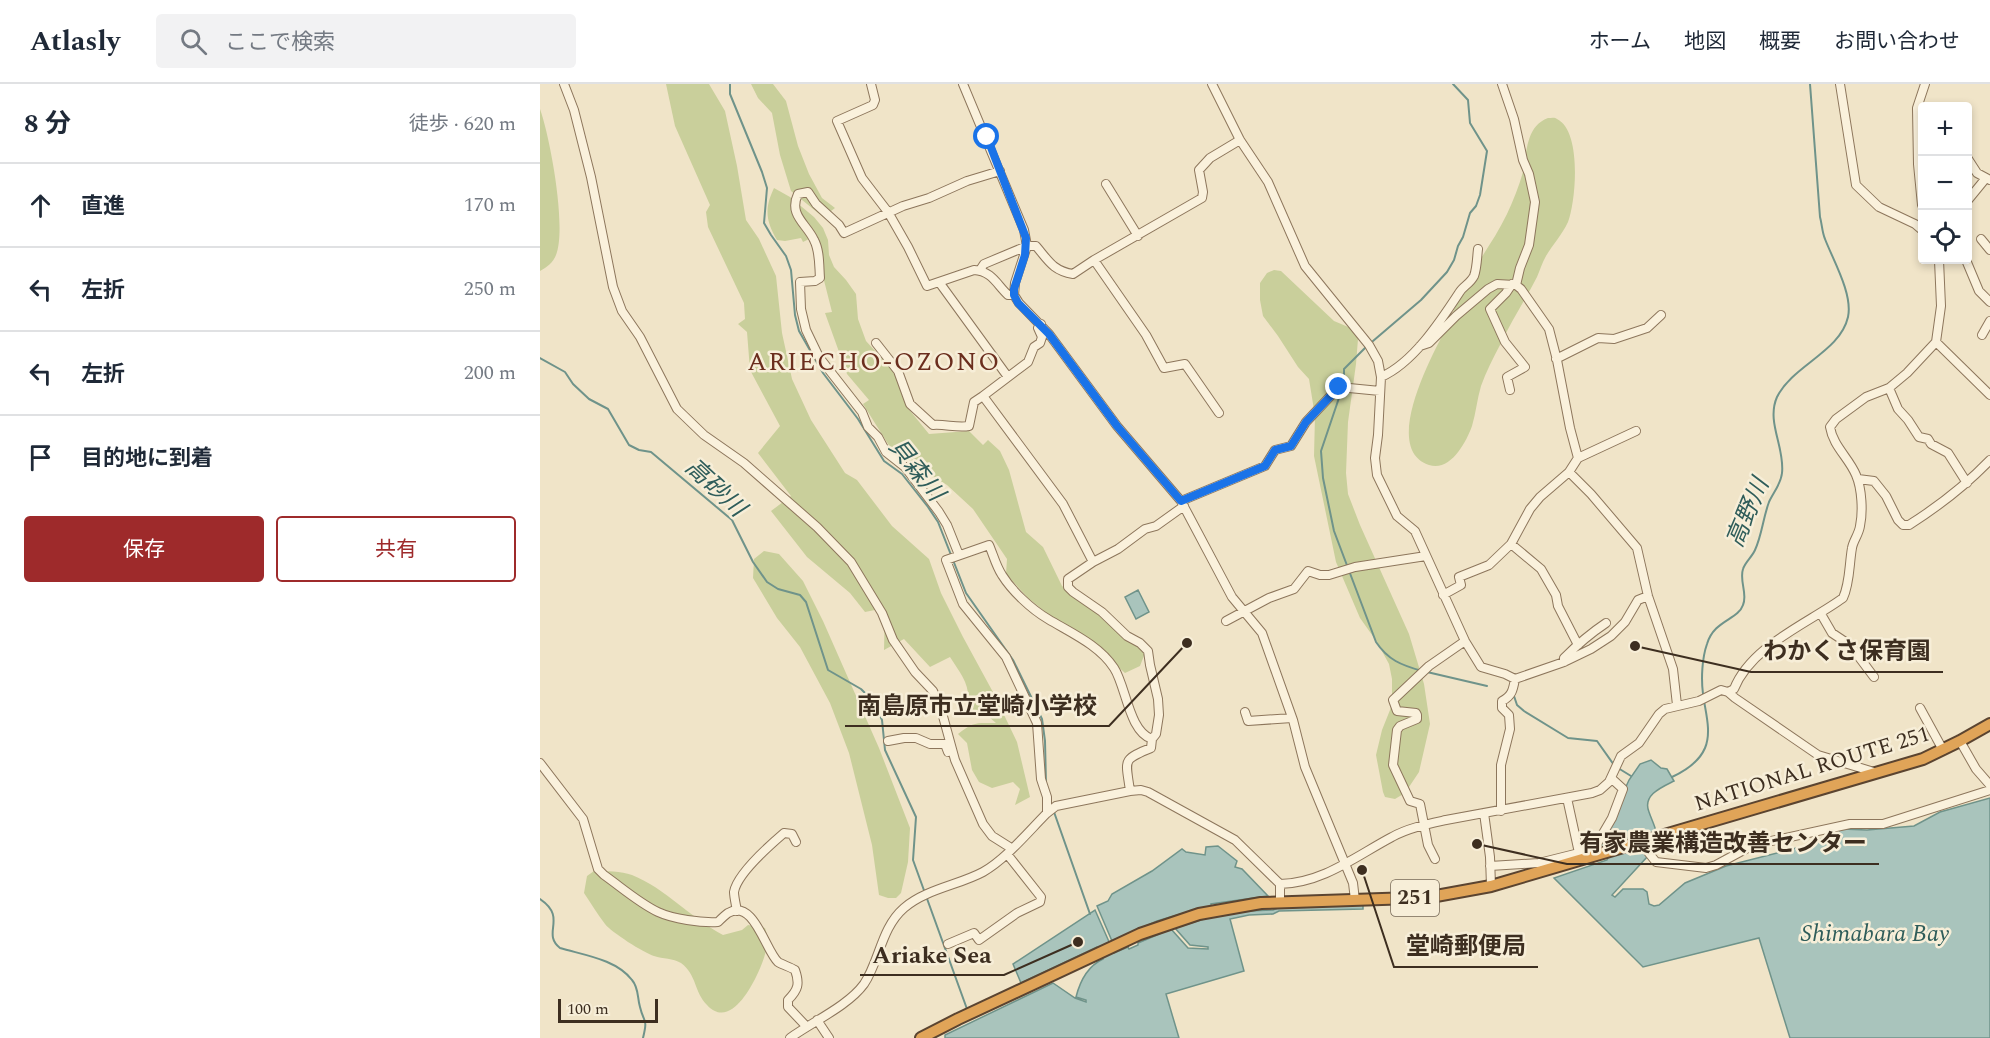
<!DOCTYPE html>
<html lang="ja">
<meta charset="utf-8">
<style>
:root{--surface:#fff;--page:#f2f2f3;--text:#1f2937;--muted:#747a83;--line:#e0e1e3;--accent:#9e2a2b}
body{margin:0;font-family:Spectral,"Noto Sans JP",serif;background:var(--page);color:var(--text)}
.controls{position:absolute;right:18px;top:18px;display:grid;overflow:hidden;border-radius:6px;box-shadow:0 3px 9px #0003}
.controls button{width:54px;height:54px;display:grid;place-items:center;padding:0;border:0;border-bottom:2px solid var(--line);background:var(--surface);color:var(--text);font:30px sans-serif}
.scale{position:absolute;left:18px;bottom:15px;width:100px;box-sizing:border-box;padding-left:6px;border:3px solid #3d2e20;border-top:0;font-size:16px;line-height:21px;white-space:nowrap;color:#3d2e20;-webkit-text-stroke:4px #f7eed8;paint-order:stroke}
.stop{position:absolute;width:18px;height:18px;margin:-14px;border:4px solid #1a73e8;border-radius:50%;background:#fff}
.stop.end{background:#1a73e8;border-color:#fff;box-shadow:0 2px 6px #0008}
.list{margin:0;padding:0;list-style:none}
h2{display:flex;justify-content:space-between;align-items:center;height:78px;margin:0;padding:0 24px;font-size:26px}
h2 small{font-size:20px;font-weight:400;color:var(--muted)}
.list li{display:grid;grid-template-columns:39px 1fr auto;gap:18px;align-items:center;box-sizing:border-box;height:84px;padding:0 24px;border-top:2px solid var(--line)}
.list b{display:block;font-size:22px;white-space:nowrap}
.list em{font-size:20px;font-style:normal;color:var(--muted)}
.actions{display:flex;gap:12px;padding:18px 24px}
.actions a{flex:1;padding:14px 0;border:2px solid var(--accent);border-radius:6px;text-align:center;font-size:21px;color:var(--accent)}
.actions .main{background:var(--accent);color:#fff}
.icon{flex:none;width:33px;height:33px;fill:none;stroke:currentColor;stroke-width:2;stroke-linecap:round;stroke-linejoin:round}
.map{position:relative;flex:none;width:1450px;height:954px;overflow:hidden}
header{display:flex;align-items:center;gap:36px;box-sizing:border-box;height:84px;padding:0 30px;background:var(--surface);border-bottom:2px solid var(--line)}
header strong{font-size:28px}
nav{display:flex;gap:33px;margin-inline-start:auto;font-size:21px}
.search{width:420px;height:54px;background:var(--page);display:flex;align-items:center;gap:15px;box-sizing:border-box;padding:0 21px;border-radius:6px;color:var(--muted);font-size:22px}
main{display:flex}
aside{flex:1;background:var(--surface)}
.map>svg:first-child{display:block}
</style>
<header>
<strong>Atlasly</strong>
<div class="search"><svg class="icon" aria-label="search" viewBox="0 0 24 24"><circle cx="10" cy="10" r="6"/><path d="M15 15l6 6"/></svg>ここで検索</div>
<nav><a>ホーム</a><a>地図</a><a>概要</a><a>お問い合わせ</a></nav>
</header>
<main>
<aside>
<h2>8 分<small>徒歩 · 620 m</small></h2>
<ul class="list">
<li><svg class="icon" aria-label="ahead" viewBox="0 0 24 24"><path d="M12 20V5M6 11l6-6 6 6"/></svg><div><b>直進</b></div><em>170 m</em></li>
<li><svg class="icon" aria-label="left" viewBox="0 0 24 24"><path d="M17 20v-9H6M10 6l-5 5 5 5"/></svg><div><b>左折</b></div><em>250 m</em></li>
<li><svg class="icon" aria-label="left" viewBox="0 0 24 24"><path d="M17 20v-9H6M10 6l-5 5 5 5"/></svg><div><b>左折</b></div><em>200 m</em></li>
<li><svg class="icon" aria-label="arrive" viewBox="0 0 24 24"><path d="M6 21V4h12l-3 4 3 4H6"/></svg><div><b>目的地に到着</b></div></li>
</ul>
<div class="actions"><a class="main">保存</a><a>共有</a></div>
</aside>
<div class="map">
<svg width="1450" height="954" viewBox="0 0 1450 954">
<rect width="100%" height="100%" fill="#f0e4c8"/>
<!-- green -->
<path fill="#c9cf9b" d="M126 0H169L185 27 197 82 206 136 219 155 236 192 242 249 252 295 271 336 305 389 317 396 352 442 389 475 401 509 423 553 454 610 477 658 490 713 475 721 480 705 473 698 452 704 439 698 432 686 427 659 418 650C434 637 437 639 456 639L442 627 427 625C432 602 422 592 410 573L390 583 364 555 344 566 345 524 325 528 310 509 267 473 231 427 251 412 218 369 240 342 210 286 207 248 198 240 205 235 204 219 168 143 166 128 170 121 135 42Z
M211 0H233L246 17 258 62 269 90 282 114 295 124 283 133 251 107 240 71 232 29 218 14Z
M0 25C10 53 27 144 16 171 13 179 7 183 0 187Z
M1008 34C1011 34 1015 33 1017 35 1042 47 1036 117 1028 138 1022 151 1013 160 1006 172 1002 179 1000 186 997 193 985 216 971 238 960 261 953 274 946 288 941 302 937 315 936 329 932 342 926 359 910 388 889 381 841 365 892 272 905 246 913 229 920 210 930 193 942 171 956 153 967 130 973 117 979 102 983 88 987 68 986 42 1008 34Z
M234 104 250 113 274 133 283 144 288 156 289 171 294 183 306 196 316 210 318 235 326 257 356 290 367 323 389 350 429 347 443 361 448 356 460 367 469 386 486 448 503 463 522 502 544 518 605 569 600 582 585 589 541 550 509 531 488 514 466 490 467 475 433 425 407 401 353 368 323 320 329 316 307 290 285 229 292 228 273 153 263 158 261 154 245 157 237 156C226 137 224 125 234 104Z
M734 186 741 187 794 237 813 245 818 255 816 280 808 338 806 389 808 410 820 441 869 550 884 600 890 640 879 688 865 709 855 715 845 713 843 708 836 671 842 646 852 621V595L849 580 837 558 820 534 796 478 774 372 775 332 769 295 758 283 738 252 723 232 720 216V199L727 189Z
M224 467 239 470 263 497 283 537 339 664 370 744 368 778 361 809 356 814H348L339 811 332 761 309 669 290 619 260 563 237 534 213 494 214 475Z
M54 787C66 787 81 787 92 791 125 804 152 835 183 851L202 846 208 841 225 844C231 860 223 878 216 893 208 909 188 944 167 921 154 908 157 891 141 879 133 874 123 875 114 872 104 869 71 848 65 840 57 830 51 819 44 809L47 792Z"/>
<!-- water -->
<path fill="#a9c4bc" stroke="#6f938a" stroke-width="1.5" d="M598 506 609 528 596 535 585 513Z
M1111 676 1121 684 1127 685 1134 697C1122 703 1102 711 1109 728 1111 734 1114 740 1116 747L1087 754 1082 769 1102 763 1107 773 1072 811 1075 813 1083 805H1103L1107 808 1109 820 1114 822 1119 821 1145 799 1186 782 1268 761 1302 745 1327 746 1374 742 1400 728 1450 714V954H1250L1219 854 1103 883 1014 794 1067 776 1075 758 1059 762 1089 696 1100 680Z
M678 762 697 777 695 783 702 785 728 812 671 820 673 833 708 827 733 826 738 824 823 821V825L739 827 733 830 709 831 690 835 704 887 626 910 639 954H405V951L513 899 535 914 546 918V916L536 913C540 897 548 882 563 875L557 863 481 899 473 880 555 826 574 869 588 863 589 865 598 861V859L631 845 648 864 668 865V863L650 861 635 844 664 835 661 824 617 837 572 857 557 822 568 817 572 810 612 787 642 765 646 768 665 771 666 763Z"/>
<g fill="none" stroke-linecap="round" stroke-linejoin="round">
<!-- stream -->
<path stroke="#6f938a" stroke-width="2" d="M190 0V10L222 88 227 104 224 139 231 151 246 172 251 186 255 231 259 247 283 289 318 335 344 377 362 390 388 423 398 438 426 509 473 576 502 635 505 657 506 700
M833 257 881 216 907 188 914 176 918 162 923 153 930 129 936 122 940 111 947 67 930 39 928 16 913 0
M0 274 25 288 33 300 49 315 68 325 89 361 99 366 111 368 192 436 213 478 227 498 238 505 260 511 266 518 288 586 321 605 333 617 342 636 345 666 376 733 373 776 427 925
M804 299V285L825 264
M801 308 781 367 783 394 794 447 836 558C848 576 861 581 882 587
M887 588 947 602
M974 612 977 621 984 627 1028 654 1057 657 1074 681
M1078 684 1091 692
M1132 693C1145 687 1159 678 1165 664 1172 647 1165 627 1163 610 1161 595 1162 574 1167 560 1174 536 1198 536 1203 521 1208 510 1199 497 1203 485 1205 478 1212 473 1215 466 1222 451 1223 434 1229 418 1233 409 1241 400 1242 389 1245 363 1226 338 1237 313 1253 281 1300 268 1308 233 1313 210 1293 176 1285 155 1282 148 1282 140 1280 133L1270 0
M514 728 550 830
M0 815C28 834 1 849 20 864 43 871 76 875 92 896 99 904 97 913 100 923 104 940 108 933 103 954"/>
<defs>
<path id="minor" d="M24 0 34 26 51 93 73 203 82 227 100 253 137 325 164 351 204 379 277 443 311 478 342 529 353 556 375 588 393 607 401 625 415 676 443 740 452 752 471 764
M331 0 335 16 333 21 297 37 322 94 348 128 368 163 387 202 434 186C452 187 457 201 468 211H474
M423 0 484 146 487 162 475 199 474 211 479 219 509 250 577 342 641 417 692 513 722 549 753 636 765 683 813 799 815 816
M672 0 700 56 728 98 765 182 829 261 838 277 841 293 838 351 835 374 837 391 857 432 875 447 925 557 941 583 965 590 975 595
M962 0 974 35 983 76 989 90 995 118 989 161 980 184 976 201 981 205 1009 245 1017 276 1030 344 1038 374 1029 388 1051 410 1097 464 1108 512 1133 585 1137 621
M1300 0 1316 101 1339 123 1375 140 1382 146
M1428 75 1437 89 1450 96
M566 100 598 152
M1428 116 1446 94
M1382 121 1378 80 1377 24 1385 0
M1441 155 1450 166
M554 176 662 114 663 108 659 86 670 74 700 56
M1426 176 1439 207 1450 218
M440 186 444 180 487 162H496C508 176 513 187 533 190L554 176 606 251 624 284 645 280 679 329
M399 198 468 293
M501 240 498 244 502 253 500 259 494 263 488 278 443 312 523 420 553 478
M1442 251 1450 237
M1396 258 1450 311
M336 259 358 287 370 320 393 341C405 340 417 344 429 342L434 318 443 312
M880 262 889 259 916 232 948 205 957 200 974 201
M1016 275 1058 254 1074 255 1107 244 1121 231
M841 293C873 279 900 238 919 209 923 202 930 200 934 192 937 184 937 173 938 165
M1349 304 1358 325 1368 336 1379 353 1388 355 1391 360 1408 369 1427 399
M970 306 967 293 985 283 965 258 950 225 966 209 972 200
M1038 374 1096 347
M1318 395 1334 397 1346 412 1358 436 1363 441H1369C1399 422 1425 402 1450 376
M641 417 725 382 735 366 751 362 766 338 799 303 840 307
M971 460 1001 485 1016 511 1018 522 1038 561
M419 471 407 441 399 428 365 383 346 368 338 353 328 343 322 328 279 273 266 246 261 225 260 198 275 197 280 194C279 182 280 167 274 156 267 140 248 131 258 110L268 108 276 120 299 141 304 149 363 122 389 114 427 97 460 87
M903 511 921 501 919 493 949 481 971 460 990 425 1000 413 1029 388
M1281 530 1292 549 1310 561 1334 593
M686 537 729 514 754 505 768 487 780 491H789L815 483 886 472
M1024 578V574C1037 561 1051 549 1066 539
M1188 608 1195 614 1278 671 1334 688
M1380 624 1403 666
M705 628 708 637 752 634
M348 657 364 654H376L390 660H405L408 668
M1420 657 1436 685 1450 701
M0 679 43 735 58 785 64 791C81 803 99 819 118 828 133 835 161 839 178 838 181 835 185 831 188 829 214 814 225 866 238 878 243 881 250 883 255 886 260 900 258 906 248 916V923L266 942
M590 707C586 676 581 676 611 664L612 655 616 650 619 631 618 615 610 581 608 567 600 559 587 552 562 528 533 508 528 503V495L553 478 578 465 605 445 616 442 644 422
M961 727V681L970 645 969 631 962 624V617C972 612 973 606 975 595L1024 578 1051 565 1071 552 1085 538 1098 516 1108 512
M507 729V713L501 695 497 639 466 573 423 520 406 476 449 461C453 470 456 482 462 491 472 507 491 525 508 535 531 549 559 561 574 584 586 602 589 648 612 655
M944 729 950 773 951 802
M1108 768 1116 778 1166 784 1176 781 1213 761 1310 740H1343L1450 706
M1039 769 1055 763 1072 734 1083 705 1071 694
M895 775 888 761 880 720 870 717 853 681 857 646 860 642 877 635V631L876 629 857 627 853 616 889 582 925 557
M950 782 999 779 1039 769 1027 714
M740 800V818
M197 827C196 821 194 813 194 808 197 790 230 761 244 749L252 750 256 758
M408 860 434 849 439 856 477 829 500 818 501 813 467 770
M277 936 289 954
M250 954C272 938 308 922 324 900 340 876 341 844 364 824 386 805 419 801 443 788 466 775 488 748 507 729L516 722 590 707 601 706 608 708 695 756 740 800C783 799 816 772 852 753 868 744 888 740 906 736L1052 709 1060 706 1069 698 1081 672 1099 659 1119 630 1125 625 1159 617 1181 606 1188 608 1194 605C1211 562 1267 540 1303 514 1310 499 1309 481 1312 464 1313 457 1319 450 1320 442 1323 428 1322 405 1316 391 1309 374 1293 362 1290 343L1296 335 1326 313 1349 304 1367 289 1396 258 1401 222 1399 176"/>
<path id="highway" d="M381 954 418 935 600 850 659 830 721 819 872 814 896 812 951 802 1383 675 1420 657 1450 640"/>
</defs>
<!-- minor casing -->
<use href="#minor" stroke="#8d765c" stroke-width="10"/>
<!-- highway casing -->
<use href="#highway" stroke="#5b4430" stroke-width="14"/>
<!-- minor -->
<use href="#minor" stroke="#faf1dc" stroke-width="8"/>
<!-- highway -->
<use href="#highway" stroke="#e0a458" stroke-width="10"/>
</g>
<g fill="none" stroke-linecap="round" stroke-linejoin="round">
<!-- route -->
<path stroke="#1a73e8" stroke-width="8" d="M447 53 486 154 485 171 474 205V211L478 219 509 250 577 342 641 417 725 382 735 366 751 362 766 338 799 303"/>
</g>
<g text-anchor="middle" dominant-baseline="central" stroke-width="5" stroke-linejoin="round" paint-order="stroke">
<!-- shield labels -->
<rect fill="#f7eed8" stroke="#756857" stroke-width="1.5" x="851" y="796" width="48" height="36" rx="4.5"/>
<g font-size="21" font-weight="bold" fill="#3d2e20">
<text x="875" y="814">251</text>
</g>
<!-- street labels -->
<g font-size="22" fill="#3d2e20" stroke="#f7eed8">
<text transform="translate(1272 685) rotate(-17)">NATIONAL ROUTE 251</text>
</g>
<!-- water labels -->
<g font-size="24" font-style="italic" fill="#2f5d5a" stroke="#f7eed8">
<text transform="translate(376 386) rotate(51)">貝森川</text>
<text transform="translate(175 404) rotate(43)">高砂川</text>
<text transform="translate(1208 429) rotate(-67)">高野川</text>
<text x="1335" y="850">Shimabara Bay</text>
</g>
<!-- quarter labels -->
<g font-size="26" letter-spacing="1.5" fill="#6b2e1e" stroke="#f7eed8">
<text x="334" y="278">ARIECHO-OZONO</text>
</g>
</g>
<!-- callouts -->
<path fill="none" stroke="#3d2e20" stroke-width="2" d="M1095 562L1211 588H1403M647 559L569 642H305M937 760L1027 780H1339M822 786L854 883H998M538 858L464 891H320"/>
<g fill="#3d2e20" stroke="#f7eed8" stroke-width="2">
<circle cx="1095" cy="562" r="6"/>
<circle cx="647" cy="559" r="6"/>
<circle cx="937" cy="760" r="6"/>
<circle cx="822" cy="786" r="6"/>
<circle cx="538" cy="858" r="6"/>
</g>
<g font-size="24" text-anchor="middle" font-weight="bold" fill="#3d2e20" stroke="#f7eed8" stroke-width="5" stroke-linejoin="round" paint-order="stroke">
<text x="1307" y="575">わかくさ保育園</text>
<text x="437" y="630">南島原市立堂崎小学校</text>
<text x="1183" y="767">有家農業構造改善センター</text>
<text x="926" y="870">堂崎郵便局</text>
<text x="392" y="879">Ariake Sea</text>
</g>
</svg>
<div class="controls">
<button>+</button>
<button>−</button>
<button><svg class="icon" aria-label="locate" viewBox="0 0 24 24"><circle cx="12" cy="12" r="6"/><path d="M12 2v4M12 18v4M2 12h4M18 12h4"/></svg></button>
</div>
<div class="scale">100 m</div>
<div class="stop" style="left:447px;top:53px"></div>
<div class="stop end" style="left:799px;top:303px"></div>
</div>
</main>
